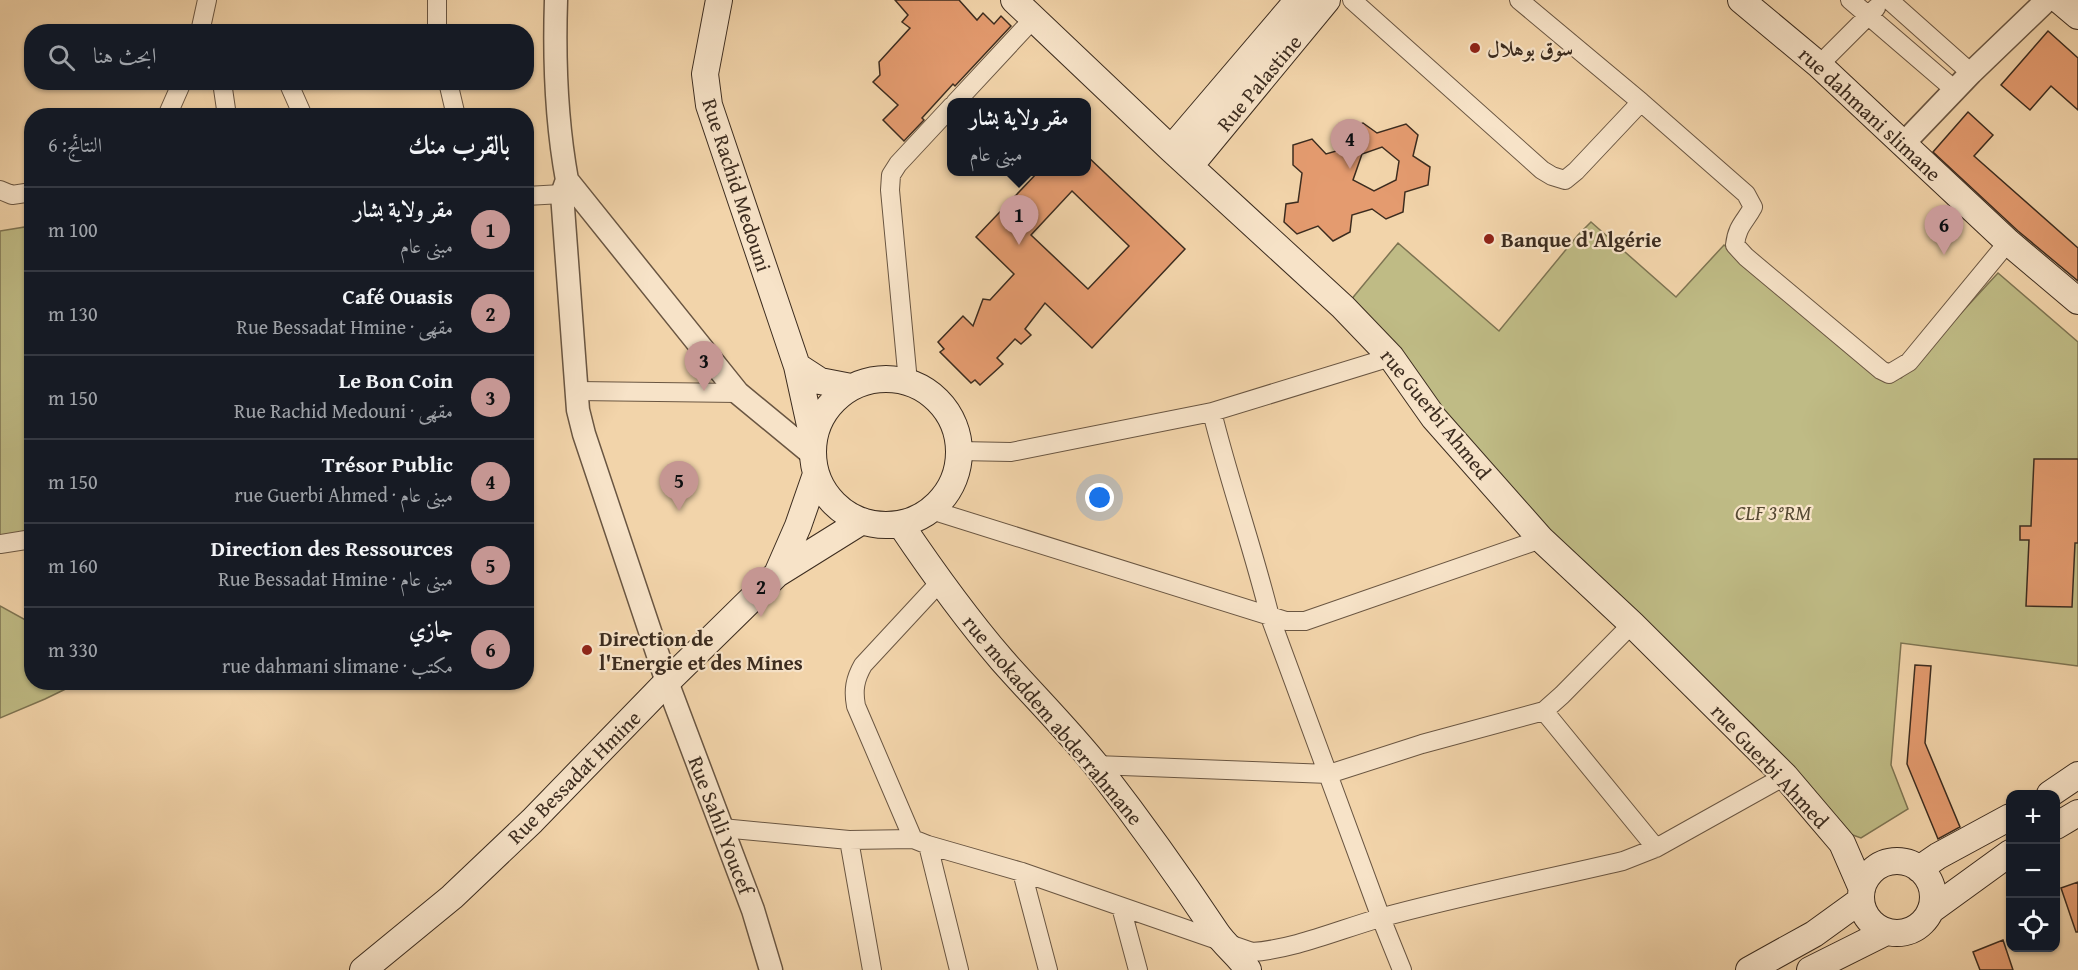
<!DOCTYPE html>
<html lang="ar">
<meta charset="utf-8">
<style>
:root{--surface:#171b24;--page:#242831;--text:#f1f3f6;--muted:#9ea1a6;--line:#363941;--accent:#c59692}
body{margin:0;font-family:"Gentium Book Plus",Amiri,serif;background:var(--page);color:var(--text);direction:rtl}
.controls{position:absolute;right:18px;bottom:18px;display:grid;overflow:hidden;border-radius:12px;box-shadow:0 2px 4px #0004}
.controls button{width:54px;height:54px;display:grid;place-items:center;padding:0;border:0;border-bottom:2px solid var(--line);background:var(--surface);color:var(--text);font:30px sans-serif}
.you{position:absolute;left:1100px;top:498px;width:21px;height:21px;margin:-15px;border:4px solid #fff;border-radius:50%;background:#1a73e8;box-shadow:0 0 0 9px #1a73e833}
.badge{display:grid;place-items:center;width:39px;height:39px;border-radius:50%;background:var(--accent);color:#111;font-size:20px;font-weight:700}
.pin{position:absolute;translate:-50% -50px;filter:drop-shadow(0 2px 3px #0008)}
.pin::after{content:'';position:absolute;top:32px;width:21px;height:18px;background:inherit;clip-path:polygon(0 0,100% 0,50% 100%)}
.popup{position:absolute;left:947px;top:98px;width:144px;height:78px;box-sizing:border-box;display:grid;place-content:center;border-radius:12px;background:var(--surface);filter:drop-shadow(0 2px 4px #0005);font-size:20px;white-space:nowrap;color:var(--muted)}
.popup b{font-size:22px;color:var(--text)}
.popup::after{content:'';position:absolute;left:50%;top:100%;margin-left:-12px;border:12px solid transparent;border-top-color:var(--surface)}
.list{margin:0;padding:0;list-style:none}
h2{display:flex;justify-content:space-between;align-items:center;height:78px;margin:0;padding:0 24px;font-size:26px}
h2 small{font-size:20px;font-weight:400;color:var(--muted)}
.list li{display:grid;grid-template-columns:39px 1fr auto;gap:18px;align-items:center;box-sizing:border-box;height:84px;padding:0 24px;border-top:2px solid var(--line)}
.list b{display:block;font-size:22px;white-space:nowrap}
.list p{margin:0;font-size:20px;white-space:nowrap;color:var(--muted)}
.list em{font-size:20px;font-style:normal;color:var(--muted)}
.icon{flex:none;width:33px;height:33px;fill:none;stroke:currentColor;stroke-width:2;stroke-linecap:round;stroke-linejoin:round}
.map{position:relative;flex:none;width:2078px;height:970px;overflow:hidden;direction:ltr}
.search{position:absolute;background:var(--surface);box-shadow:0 2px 4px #0004;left:24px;top:24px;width:510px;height:66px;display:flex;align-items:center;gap:15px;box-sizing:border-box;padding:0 21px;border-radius:24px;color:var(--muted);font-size:22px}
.panel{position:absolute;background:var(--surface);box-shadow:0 2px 4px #0004;left:24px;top:108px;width:510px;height:582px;border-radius:24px;direction:rtl}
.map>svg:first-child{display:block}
</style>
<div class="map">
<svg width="2078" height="970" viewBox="0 0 2078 970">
<rect width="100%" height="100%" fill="#f2d4aa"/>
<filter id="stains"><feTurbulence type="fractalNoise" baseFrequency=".00333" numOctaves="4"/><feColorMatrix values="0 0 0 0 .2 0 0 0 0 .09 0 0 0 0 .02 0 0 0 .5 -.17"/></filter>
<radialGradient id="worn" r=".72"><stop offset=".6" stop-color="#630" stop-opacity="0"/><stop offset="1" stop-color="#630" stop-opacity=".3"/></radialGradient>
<!-- green -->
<path fill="#bfbb85" stroke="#7e7452" stroke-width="1.5" d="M1591 222 1676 297 1724 245 1881 378H1901L1998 273 2078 342V666L1901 643 1891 765 1908 809 1861 838 1847 833 1753 725 1590 580 1495 479 1350 301 1398 243 1499 331 1578 235Z
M31 226V533L0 539V231Z
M0 606 31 623 32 682 78 683 45 699 0 718Z"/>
<!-- building -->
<path fill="#e49b6f" stroke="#3c2c1f" stroke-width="1.5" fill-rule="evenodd" d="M895 0H959L977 20 983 13 994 24 1001 16 1011 26 955 86 953 84 922 118 924 120 904 141 883 120 898 105 873 82 880 75 879 62 910 28 902 22 908 15Z
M2048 31 2078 58V110L2051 86 2030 110 2001 85Z
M1968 112 1993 135 1974 156 2078 248V281L2018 231 1933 152Z
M1363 123 1377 133 1406 124 1418 135 1413 156 1430 167 1428 185 1405 192 1403 212 1386 219 1372 209 1352 215 1350 232 1333 241 1318 226 1297 234 1284 222 1286 204 1298 202 1302 173 1293 165V145L1312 139 1326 154 1347 148 1350 127ZM1382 147 1399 161 1396 180 1374 191 1353 180 1362 154Z
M1086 155 1185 249 1092 348 1045 303 1025 329 1031 335 1021 344 1015 339 997 358 1003 364 980 385 975 380 971 383 940 352 944 349 938 342 963 316 973 326 983 299 990 300 1014 274 976 237 1039 171H1086ZM1072 191 1129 246 1088 289 1031 235Z
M2034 459H2078V543H2075L2072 607 2026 606 2029 540H2020V526H2031Z
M1915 665 1931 666 1925 743 1960 827 1938 839 1907 764Z
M2078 882V932H2076L2061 888Z
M2003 940 2013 970H1980L1973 952Z"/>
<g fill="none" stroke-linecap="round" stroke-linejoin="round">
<defs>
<path id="minor" d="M1352 0 1542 170 1552 176 1565 180 1576 171 1641 102
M1519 0 1641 102 1746 194 1753 207C1745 222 1737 226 1735 245L1746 257 1881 370 1889 374 1909 362 2008 242
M1850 0 1956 91
M1889 0 1971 73
M200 32 207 0
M437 32V0
M1819 65 1876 8
M222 82 227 116
M288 82 303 116
M448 82 456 116
M955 103 1034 18
M167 116 182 82
M0 190 12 195 32 192
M526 196 562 194
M908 382 890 190 891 175 898 164 952 106
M577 391 738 393
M1212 412C1229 481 1253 548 1270 617L1381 918 1402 970
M959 451 1011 452 1212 412 1391 357
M931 510 1286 621H1305L1541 539
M0 544 32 539
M1544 711 1656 848
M1096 765 1329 774 1422 744 1544 711 1562 695 1632 624
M722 828 849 840
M913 839 928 845 1022 872 1252 952C1295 949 1338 930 1380 918 1460 896 1542 880 1623 861L1656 848 1785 776
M928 845 959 970
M1022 872 1048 970
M1121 907 1138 970
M872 970 849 840 913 839 856 706C853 690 855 679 863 665L940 582"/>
<path id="tertiary" d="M556 0C554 60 556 120 567 180L738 393 812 454
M1903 144 1971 73 2047 0
M567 180 562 194 578 410 584 434 667 682 753 910 771 970"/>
<path id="secondary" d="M719 0 705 74 709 105 797 366 813 439
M1014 0 1171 149 1343 307 1391 357 1434 418 1541 539 1632 624 1785 776 1842 843 1862 889
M1741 0 1819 65 2008 242 2078 301
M2059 0 2078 16
M1171 149 1298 0
M1190 166 1327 0
M797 366 820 381 851 387
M813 452a73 73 0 1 1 146 0a73 73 0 1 1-146 0Z
M901 525C932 571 965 617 1002 660 1033 695 1067 729 1096 765 1138 819 1178 875 1216 932 1225 946 1240 956 1248 970
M777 574 798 526 815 477
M2050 794 2078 775
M2056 826 2078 813
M1861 897a36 36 0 1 1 72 0a36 36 0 1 1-72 0Z
M1919 869 1938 856 2010 817
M1930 911 2010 853
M363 970 452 897 532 821 667 682 777 574 862 521
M1749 970 1814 934 1861 900
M1810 970 1886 932"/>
</defs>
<!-- minor casing -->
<use href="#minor" stroke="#6a5642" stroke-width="20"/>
<!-- tertiary casing -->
<use href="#tertiary" stroke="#6a5642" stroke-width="25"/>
<!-- secondary casing -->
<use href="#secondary" stroke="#3c2c1f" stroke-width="28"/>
<!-- minor -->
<use href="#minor" stroke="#f7e3c8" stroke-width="18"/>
<!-- tertiary -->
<use href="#tertiary" stroke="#f7e3c8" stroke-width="22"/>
<!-- secondary -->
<use href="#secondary" stroke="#f7e3c8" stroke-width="26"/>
</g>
<!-- markers -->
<g fill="#8f2418" stroke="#f7e3c8" stroke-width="2">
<circle cx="1475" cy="48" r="6"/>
<circle cx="1489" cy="239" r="6"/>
<circle cx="587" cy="650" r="6"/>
</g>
<g text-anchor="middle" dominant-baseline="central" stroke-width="4.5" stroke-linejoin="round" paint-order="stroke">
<!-- poi labels -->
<g font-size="21" font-weight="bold" fill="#3c2c1f" stroke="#f7e3c8" text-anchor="start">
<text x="1487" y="48">سوق بوهلال</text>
<text x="1501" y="239">Banque d'Algérie</text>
<text x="599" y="638">Direction de<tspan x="599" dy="24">l'Energie et des Mines</tspan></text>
</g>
<!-- street labels -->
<g font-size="21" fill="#3c2c1f" stroke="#f7e3c8">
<text transform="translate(1259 83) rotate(-50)">Rue Palastine</text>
<text transform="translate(1870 114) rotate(43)">rue dahmani slimane</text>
<text transform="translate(737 185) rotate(72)">Rue Rachid Medouni</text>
<text transform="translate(1436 414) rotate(51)">rue Guerbi Ahmed</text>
<text transform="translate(1053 720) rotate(50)">rue mokaddem abderrahmane</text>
<text transform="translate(1770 766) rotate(47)">rue Guerbi Ahmed</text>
<text transform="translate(574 777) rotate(-45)">Rue Bessadat Hmine</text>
<text transform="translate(721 825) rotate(69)">Rue Sahli Youcef</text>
</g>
<!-- park labels -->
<g font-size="21" font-style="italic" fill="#564933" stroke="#f7e3c8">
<text x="1773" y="512">CLF 3°RM</text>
</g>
</g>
<rect width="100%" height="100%" filter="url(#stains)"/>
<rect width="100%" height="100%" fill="url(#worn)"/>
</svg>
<div class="controls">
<button>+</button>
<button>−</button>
<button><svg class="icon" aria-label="locate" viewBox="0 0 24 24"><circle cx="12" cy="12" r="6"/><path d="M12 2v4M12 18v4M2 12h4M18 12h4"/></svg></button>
</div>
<div class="you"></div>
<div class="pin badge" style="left:1019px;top:245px">1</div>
<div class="popup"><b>مقر ولاية بشار</b>مبنى عام</div>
<div class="pin badge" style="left:761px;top:617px">2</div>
<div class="pin badge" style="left:704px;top:391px">3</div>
<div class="pin badge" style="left:1350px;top:169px">4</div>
<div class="pin badge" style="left:679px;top:511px">5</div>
<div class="pin badge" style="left:1944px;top:255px">6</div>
<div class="search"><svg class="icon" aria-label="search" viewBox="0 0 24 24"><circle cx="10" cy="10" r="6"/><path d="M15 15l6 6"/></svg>ابحث هنا</div>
<section class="panel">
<h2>بالقرب منك<small>النتائج: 6</small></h2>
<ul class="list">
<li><span class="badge">1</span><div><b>مقر ولاية بشار</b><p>مبنى عام</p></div><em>100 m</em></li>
<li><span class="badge">2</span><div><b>Café Ouasis</b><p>مقهى · Rue Bessadat Hmine</p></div><em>130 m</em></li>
<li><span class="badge">3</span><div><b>Le Bon Coin</b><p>مقهى · Rue Rachid Medouni</p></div><em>150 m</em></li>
<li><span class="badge">4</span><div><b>Trésor Public</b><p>مبنى عام · rue Guerbi Ahmed</p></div><em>150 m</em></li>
<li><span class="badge">5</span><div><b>Direction des Ressources</b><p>مبنى عام · Rue Bessadat Hmine</p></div><em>160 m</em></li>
<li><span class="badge">6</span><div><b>جازي</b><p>مكتب · rue dahmani slimane</p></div><em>330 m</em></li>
</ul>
</section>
</div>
